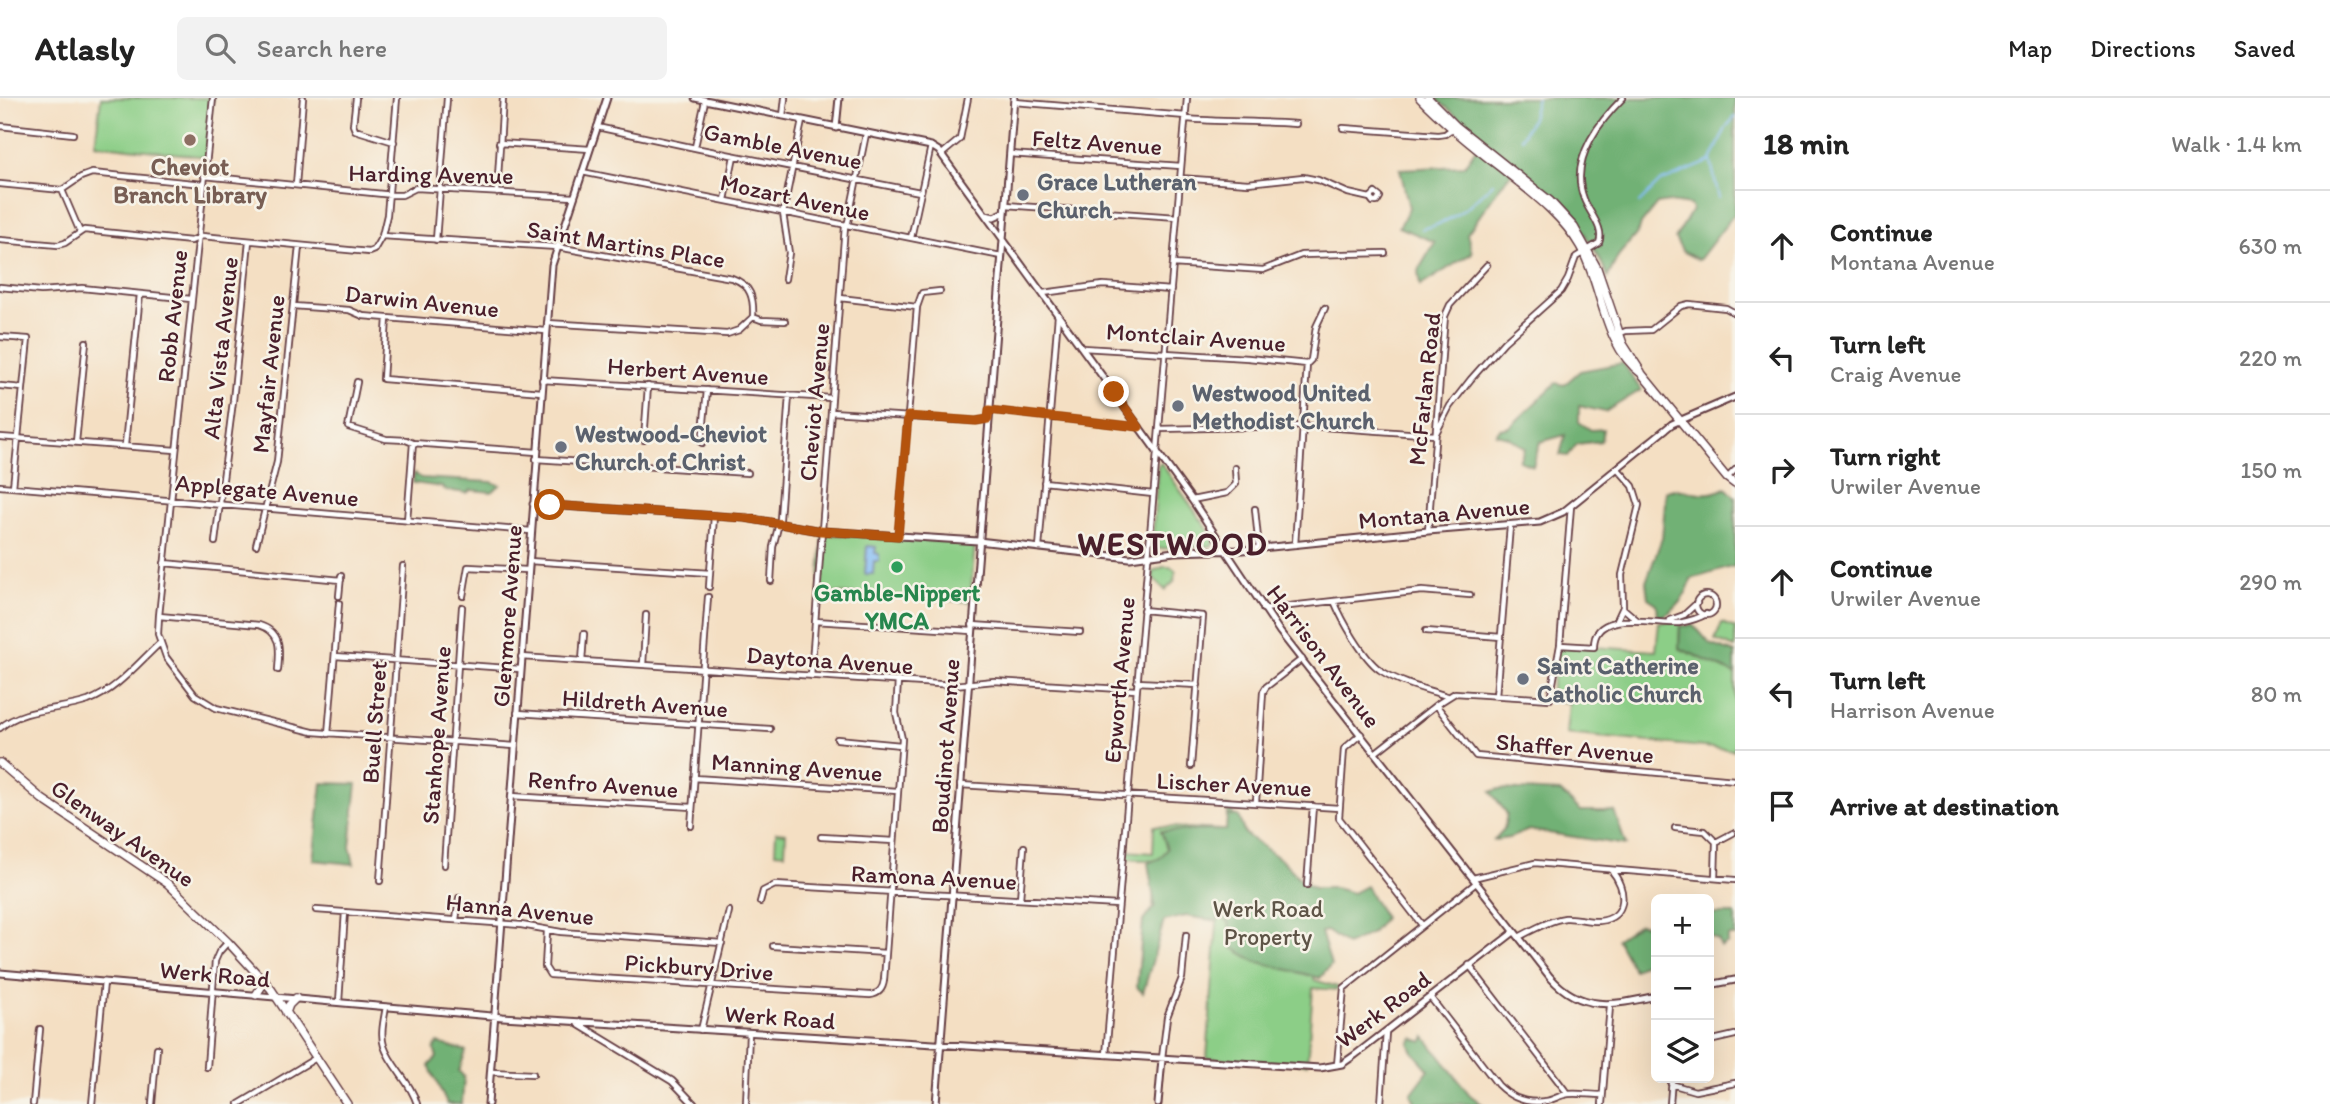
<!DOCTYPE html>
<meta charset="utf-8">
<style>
:root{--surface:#fff;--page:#f2f2f2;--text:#222;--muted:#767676;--line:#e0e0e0}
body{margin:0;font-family:Itim,sans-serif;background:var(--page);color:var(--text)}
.controls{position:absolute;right:21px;bottom:21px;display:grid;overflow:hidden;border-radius:10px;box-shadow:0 7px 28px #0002}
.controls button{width:63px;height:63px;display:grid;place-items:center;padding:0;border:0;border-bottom:2px solid var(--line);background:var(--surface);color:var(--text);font:35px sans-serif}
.stop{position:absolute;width:21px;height:21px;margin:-16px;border:5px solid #b45309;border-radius:50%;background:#fff}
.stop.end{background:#b45309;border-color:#fff;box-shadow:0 2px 7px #0008}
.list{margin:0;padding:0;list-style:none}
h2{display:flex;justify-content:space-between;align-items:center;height:91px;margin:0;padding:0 28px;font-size:30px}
h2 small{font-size:23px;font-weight:400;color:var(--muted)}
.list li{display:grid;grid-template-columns:46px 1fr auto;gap:21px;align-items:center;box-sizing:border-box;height:112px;padding:0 28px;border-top:2px solid var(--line)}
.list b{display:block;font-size:26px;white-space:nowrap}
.list p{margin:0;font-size:23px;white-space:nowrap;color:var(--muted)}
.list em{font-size:23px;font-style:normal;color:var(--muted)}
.icon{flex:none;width:38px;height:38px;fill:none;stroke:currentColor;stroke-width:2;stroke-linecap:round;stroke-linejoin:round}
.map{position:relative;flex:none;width:1735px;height:1006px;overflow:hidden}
header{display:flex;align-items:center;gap:42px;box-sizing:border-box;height:98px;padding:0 35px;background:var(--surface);border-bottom:2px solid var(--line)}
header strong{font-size:33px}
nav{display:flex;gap:38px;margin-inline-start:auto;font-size:24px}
.search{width:490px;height:63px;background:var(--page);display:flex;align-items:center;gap:18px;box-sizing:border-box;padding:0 24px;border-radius:10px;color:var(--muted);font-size:26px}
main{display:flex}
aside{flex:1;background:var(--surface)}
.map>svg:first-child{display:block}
</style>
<header>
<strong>Atlasly</strong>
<div class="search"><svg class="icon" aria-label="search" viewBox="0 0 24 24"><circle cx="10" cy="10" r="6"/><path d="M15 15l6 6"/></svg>Search here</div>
<nav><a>Map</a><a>Directions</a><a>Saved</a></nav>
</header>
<main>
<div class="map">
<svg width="1735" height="1006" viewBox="0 0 1735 1006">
<rect width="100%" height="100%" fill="#f7f3e8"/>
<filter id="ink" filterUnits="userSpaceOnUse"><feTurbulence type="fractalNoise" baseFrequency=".0143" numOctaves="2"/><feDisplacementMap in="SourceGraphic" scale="14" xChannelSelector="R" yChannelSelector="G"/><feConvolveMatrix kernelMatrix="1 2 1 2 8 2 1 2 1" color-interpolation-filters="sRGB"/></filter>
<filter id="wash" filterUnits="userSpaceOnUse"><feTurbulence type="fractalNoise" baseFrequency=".00686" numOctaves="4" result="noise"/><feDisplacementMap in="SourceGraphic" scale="28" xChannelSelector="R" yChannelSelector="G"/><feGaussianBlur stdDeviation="1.57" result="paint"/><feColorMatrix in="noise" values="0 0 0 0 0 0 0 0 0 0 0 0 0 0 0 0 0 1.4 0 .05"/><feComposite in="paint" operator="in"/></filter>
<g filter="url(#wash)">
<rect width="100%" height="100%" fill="#f4dfc3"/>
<!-- green -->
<path fill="#8cce87" stroke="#6b7659" stroke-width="2" d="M101 0H213L206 59 95 46Z
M1161 365 1213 439 1214 444 1211 448 1153 451 1152 448 1158 367Z
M823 436 975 445 970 504 819 494Z
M1163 469H1170L1176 472 1174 484 1165 492 1153 480 1154 473Z
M1659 524H1680L1679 550 1735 576V652L1566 636 1569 605 1549 602 1560 547 1656 553Z
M1722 525 1735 530V550L1715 542Z
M1225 708H1229L1237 724 1249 740 1320 796 1314 882 1338 889V892L1313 890 1307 966 1207 960 1218 812 1153 808 1156 763 1127 761V753L1153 755 1154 728 1237 733Z
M776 734 786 735 785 755 775 754Z"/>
<!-- forest -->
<path fill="#71b174" stroke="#5e6850" stroke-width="2" d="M1435 0H1735V115L1699 162 1683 154 1675 141 1692 112 1690 107 1669 104 1657 106 1641 126 1639 133 1618 158 1608 179C1587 129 1559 101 1516 69L1499 90 1467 136 1472 155 1420 188 1418 173 1435 144 1399 129 1409 110 1400 71 1464 68 1483 40Z
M1623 265 1641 292 1605 314 1579 308V324L1591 332 1603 331 1601 343 1577 346 1568 358 1560 357 1565 337 1540 344 1533 368 1519 363 1525 350 1508 339 1496 336 1500 331 1510 329 1556 285 1564 287 1580 273Z
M414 375 421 380 492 384 500 387 492 394 471 392 467 395 444 392 442 389 413 385Z
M1726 390 1735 399V468L1691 481C1688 496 1674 516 1658 519L1657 506 1648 500 1646 484 1662 440 1666 393C1687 387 1701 403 1726 390Z
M1692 527 1699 533 1710 546 1735 555V576L1679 550 1680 528Z
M322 685 357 686 350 748 354 766 313 762Z
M1499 691 1560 694 1581 713H1614L1626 747 1529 732 1509 740 1494 742 1504 731 1507 716 1491 694Z
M1227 717 1238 718 1245 736 1282 762 1303 784 1314 790H1335L1353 795 1366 788 1384 820 1372 835 1347 847 1327 833 1321 834 1331 867 1320 880 1255 863 1233 850 1229 825 1219 816 1218 823 1186 818 1164 823 1143 895 1137 889 1143 823 1155 808 1148 765 1160 760 1167 751 1161 733 1226 732Z
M1709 816H1735V838H1728V845L1721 849 1718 842 1709 838Z
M1639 826 1656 828V858L1634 872 1617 841Z
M1425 939 1470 997 1482 1006H1416L1411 996 1429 972 1413 954 1409 945 1413 940 1422 944Z
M438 945 466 953 459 973 464 979 462 1006H447L429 968 437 959 434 951Z"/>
<!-- water -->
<path fill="#84bdf5" stroke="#676e90" stroke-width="2" d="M867 448 876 449 875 455 879 456V463H874L873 476H865Z"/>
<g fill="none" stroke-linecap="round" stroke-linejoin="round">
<!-- stream -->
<path stroke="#84bdf5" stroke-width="2" d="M1521 40 1532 20 1537 0
M1711 62 1727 28 1735 19
M1711 64 1719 100
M1639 105 1660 84 1711 63
M1422 131C1452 125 1472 106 1493 85"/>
</g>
</g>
<g filter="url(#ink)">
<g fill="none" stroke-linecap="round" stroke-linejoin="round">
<defs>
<path id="street" d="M213 0 159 518 158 536 166 559 195 597 216 610 313 634 515 648
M356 0 353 27 355 32 394 44
M1014 4 1186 18
M783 18 785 0
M1185 21C1222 24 1259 23 1296 26
M0 28 73 36
M597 29 700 51 920 94
M1343 30 1438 37 1445 36 1453 30
M499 45 590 51
M695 49 705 3
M942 56 960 41 968 0
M1010 56 1181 68
M582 74 1001 158
M204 78 393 97H402L416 90 574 99
M1180 80 1248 85 1303 79 1318 82 1348 95 1370 100 1373 104H1377L1380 99 1375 95 1370 100
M0 86 62 92 81 79 92 75 203 86
M296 87 303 0
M62 92 80 134
M497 95 503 0
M725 102 734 58
M1006 107 1177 119
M382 138 557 149 732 180C751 187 754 200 753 219
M911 140 931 48
M0 142 58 147 65 145 84 132 191 143 202 138 369 154 374 152 382 138 387 117 397 0
M436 142 447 0
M1173 166 1263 172 1301 157 1385 155
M785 181 789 155 783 115 802 23
M0 189 41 193 82 190 191 201
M1043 195 1103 187 1171 192
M840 200 917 209
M293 208 349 212 363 218 387 220 546 233
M753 219 761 222 785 223
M387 220 383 281 542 294
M547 225 727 236 739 232 753 219
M1618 236 1626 233 1651 232 1681 208 1689 206 1726 210 1735 215
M0 239 28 241 13 389
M1083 250 1248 260 1307 266
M542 282 831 300
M357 284 348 329 386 341 406 342 413 345 537 354
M0 288 23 290
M989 312 1139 329
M831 314 976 323 988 321
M1159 331 1310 328 1435 337 1450 308 1471 281 1504 244 1561 193 1568 181 1576 159 1599 145C1605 130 1589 115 1584 101 1569 63 1598 25 1623 0
M0 339 176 352
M644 342 648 288
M76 344 86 244
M702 345 707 292
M125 347 140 196
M536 361 748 375
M1727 380 1735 372
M1044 384 1153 396
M0 388 531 433
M1192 402 1227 395 1236 386 1235 370
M1255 411 1259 451
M407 423 413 345
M1428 433 1445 218 1450 207 1487 167
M898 438 917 209 922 195 940 193
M215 444 233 303 249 143
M256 447 277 364 299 148
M1295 447 1307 266 1311 262 1316 229 1325 210
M1039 450 1058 217
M529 463 710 475
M164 465 341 482
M771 483 773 449 780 421 789 297
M709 489 714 418
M1696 507a10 10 0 1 1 20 0a10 10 0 1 1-20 0Z
M339 498 341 478
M463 498 468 469 527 472
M1334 503C1342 522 1363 560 1380 572 1400 585 1424 591 1447 598
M1623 510 1637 522
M1263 511 1422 493 1470 497
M1143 512 1203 518 1191 668
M159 518 259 527C282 534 280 551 278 572
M1670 522 1684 517 1697 505
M815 523 972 533
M1616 524 1623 509 1622 477 1639 407 1633 388 1617 370
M972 527 1080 534
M1426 533 1501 539
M1560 547 1594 549C1593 509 1656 527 1679 525 1689 523 1698 521 1706 516
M335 558 520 571
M521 559 954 587 994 583 1136 592
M582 563 584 536
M643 567 646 517
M811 578 845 128 848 124 866 36
M1137 584 1198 587
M1496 598 1510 428
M1436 607 1476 658 1735 682
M517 615 770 631
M0 630C24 609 59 613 88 603 117 592 138 565 160 545
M328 636 339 505
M1361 636 1344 651 1339 720 1422 827
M837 641 901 647
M1375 655 1436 607 1455 595 1550 601 1560 547 1571 408
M694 680 898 693
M960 687 1339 710
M511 698 692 709
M1256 704 1263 594 1266 589 1302 561
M691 728 708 499
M1675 730 1705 733 1716 744 1715 780
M821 739 894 743
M1716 744 1733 735
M444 767 462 509
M1473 780 1535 765 1735 782
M380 783 403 468
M1307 787 1313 708
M1020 801 1024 749
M760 804 763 793 775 787 1118 807
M316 812 521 827 561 834 722 845
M456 822 459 800
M547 833 545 869 550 877 870 897C879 896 883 891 884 882L902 641 896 615 898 583
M1519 839C1532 832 1550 822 1565 820 1576 819 1588 824 1599 823 1629 820 1627 790 1611 772
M773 848 886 855
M1469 867 1568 996
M1430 899 1498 987C1511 1000 1528 1006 1546 1003 1553 1002 1560 997 1568 996 1579 995 1591 997 1602 997
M339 904 345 814
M386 909C384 921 380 936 384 948 391 969 411 984 417 1006
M701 932 729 813
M1709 943 1735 937
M1106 957 1187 0
M1162 960 1167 919 1182 880 1186 837
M1337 967 1344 890 1476 785
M207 969 215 863 219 854 228 844
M491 974 533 976
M1671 986 1695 993 1735 985
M33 1006 40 931
M92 1006 104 884
M152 1006 157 950
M239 1006 316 960
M746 1006 749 935
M1381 1006 1386 934
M1602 1006 1610 908
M1670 1006 1672 980"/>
<path id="secondary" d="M695 0 931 48 939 53 1192 402 1280 534 1550 879C1582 915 1615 907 1656 898
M836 30 839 0
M986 117 994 119 1005 114
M533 406 746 420 821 433 978 443 1130 460 1174 454 1242 452 1428 433 1540 424 1563 414 1672 326 1735 299
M1174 454 1191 450 1201 453
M0 875 503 919 1320 970 1342 966 1355 957 1514 834
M1709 887 1735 882
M578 926 672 983 694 1006
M488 1006 552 167 607 0
M936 1006 1014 0
M1158 1006 1162 961"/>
<path id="primary" d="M1420 0C1446 27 1475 50 1505 73 1532 95 1562 117 1580 148 1603 188 1602 246 1642 276L1727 380 1735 386
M1428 0 1456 28 1550 103 1574 129 1597 170 1623 246 1641 274
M0 665 42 701 167 785 228 844 271 891 347 1006
M256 897 265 883
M286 915 289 907 296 900"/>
</defs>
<!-- street casing -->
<use href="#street" stroke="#643c42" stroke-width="8"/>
<!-- secondary casing -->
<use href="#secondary" stroke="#643c42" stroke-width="9"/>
<!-- primary casing -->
<use href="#primary" stroke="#643c42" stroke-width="10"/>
<!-- street -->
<use href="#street" stroke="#fff" stroke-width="4.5"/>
<!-- secondary -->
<use href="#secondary" stroke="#fff" stroke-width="5"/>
<!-- primary -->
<use href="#primary" stroke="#fff" stroke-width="7"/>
</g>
</g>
<g fill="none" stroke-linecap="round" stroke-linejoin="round" filter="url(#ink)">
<!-- route -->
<path stroke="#b45309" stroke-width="9" d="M550 407 746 420 821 433 898 438 908 318 976 323 988 321 989 312 1139 329 1114 294"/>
</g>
<!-- markers -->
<circle fill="#8d6e63" stroke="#f7f3e8" stroke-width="2.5" cx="190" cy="42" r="7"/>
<g fill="#6b7280" stroke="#f7f3e8" stroke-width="2.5">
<circle cx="1023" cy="97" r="7"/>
<circle cx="1178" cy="308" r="7"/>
<circle cx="561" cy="349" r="7"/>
<circle cx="1523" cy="581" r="7"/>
</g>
<circle fill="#2e9e5b" stroke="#f7f3e8" stroke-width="2.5" cx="897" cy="469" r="7"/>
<g text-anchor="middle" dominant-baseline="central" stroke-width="5" stroke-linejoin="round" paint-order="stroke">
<!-- street labels -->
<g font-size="24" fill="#4a1f2b" stroke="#f7f3e8">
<text transform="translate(1097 44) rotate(4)">Feltz Avenue</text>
<text transform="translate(783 48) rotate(11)">Gamble Avenue</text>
<text transform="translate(431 76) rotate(1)">Harding Avenue</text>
<text transform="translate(795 99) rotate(12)">Mozart Avenue</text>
<text transform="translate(626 146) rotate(9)">Saint Martins Place</text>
<text transform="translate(422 203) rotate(6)">Darwin Avenue</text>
<text transform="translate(172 218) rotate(-84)">Robb Avenue</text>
<text transform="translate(1196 239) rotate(4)">Montclair Avenue</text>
<text transform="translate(220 250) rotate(-84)">Alta Vista Avenue</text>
<text transform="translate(688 273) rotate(4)">Herbert Avenue</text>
<text transform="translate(268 276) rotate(-84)">Mayfair Avenue</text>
<text transform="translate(1424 291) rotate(-84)">McFarlan Road</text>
<text transform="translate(814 304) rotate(-85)">Cheviot Avenue</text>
<text transform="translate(267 392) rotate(5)">Applegate Avenue</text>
<text transform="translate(1444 415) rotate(-5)">Montana Avenue</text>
<text transform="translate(507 518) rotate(-86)">Glenmore Avenue</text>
<text transform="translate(1324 558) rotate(53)">Harrison Avenue</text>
<text transform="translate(830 562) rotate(4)">Daytona Avenue</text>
<text transform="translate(1119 582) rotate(-85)">Epworth Avenue</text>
<text transform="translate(645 605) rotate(4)">Hildreth Avenue</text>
<text transform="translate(374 624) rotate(-86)">Buell Street</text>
<text transform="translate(436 637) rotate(-86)">Stanhope Avenue</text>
<text transform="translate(945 648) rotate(-86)">Boudinot Avenue</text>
<text transform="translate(1575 650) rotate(5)">Shaffer Avenue</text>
<text transform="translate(797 669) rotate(4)">Manning Avenue</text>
<text transform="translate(603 686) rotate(4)">Renfro Avenue</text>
<text transform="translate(1234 686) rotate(3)">Lischer Avenue</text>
<text transform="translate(123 735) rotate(35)">Glenway Avenue</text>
<text transform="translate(934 779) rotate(3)">Ramona Avenue</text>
<text transform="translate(520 811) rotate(6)">Hanna Avenue</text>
<text transform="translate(699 869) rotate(4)">Pickbury Drive</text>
<text transform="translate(215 876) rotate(5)">Werk Road</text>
<text transform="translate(1383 911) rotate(-37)">Werk Road</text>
<text transform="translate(780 919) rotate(4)">Werk Road</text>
</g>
<!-- education labels -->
<g font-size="24" font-weight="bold" fill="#785e54" stroke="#f7f3e8">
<text x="190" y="68">Cheviot<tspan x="190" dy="28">Branch Library</tspan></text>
</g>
<!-- worship labels -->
<g font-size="24" font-weight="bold" fill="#5b616d" stroke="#f7f3e8" text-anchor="start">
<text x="1037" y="83">Grace Lutheran<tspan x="1037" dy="28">Church</tspan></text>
<text x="1192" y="294">Westwood United<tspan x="1192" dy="28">Methodist Church</tspan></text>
<text x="575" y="335">Westwood-Cheviot<tspan x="575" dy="28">Church of Christ</tspan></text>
<text x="1537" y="567">Saint Catherine<tspan x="1537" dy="28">Catholic Church</tspan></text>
</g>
<!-- leisure labels -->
<g font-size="24" font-weight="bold" fill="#27864d" stroke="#f7f3e8">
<text x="897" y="494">Gamble-Nippert<tspan x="897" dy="28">YMCA</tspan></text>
</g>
<!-- park labels -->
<g font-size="24" fill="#5e5447" stroke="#f7f3e8">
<text x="1268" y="810">Werk Road<tspan x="1268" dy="28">Property</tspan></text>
</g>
<!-- district labels -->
<g font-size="32" font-weight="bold" letter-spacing="2" fill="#4a1f2b" stroke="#f7f3e8">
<text x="1173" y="446">WESTWOOD</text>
</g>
</g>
</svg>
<div class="controls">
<button>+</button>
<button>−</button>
<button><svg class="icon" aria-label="layers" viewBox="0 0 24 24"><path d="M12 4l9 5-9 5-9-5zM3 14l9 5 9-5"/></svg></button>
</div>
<div class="stop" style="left:550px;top:407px"></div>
<div class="stop end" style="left:1114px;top:294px"></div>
</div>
<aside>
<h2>18 min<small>Walk · 1.4 km</small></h2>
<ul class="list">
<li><svg class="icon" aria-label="ahead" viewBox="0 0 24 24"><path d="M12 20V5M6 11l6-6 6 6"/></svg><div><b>Continue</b><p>Montana Avenue</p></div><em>630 m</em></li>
<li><svg class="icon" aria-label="left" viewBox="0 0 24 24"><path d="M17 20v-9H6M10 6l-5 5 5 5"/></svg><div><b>Turn left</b><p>Craig Avenue</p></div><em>220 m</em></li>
<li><svg class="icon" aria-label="right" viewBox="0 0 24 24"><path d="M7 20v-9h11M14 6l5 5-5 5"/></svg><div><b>Turn right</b><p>Urwiler Avenue</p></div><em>150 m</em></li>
<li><svg class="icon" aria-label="ahead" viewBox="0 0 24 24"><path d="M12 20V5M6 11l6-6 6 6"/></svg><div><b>Continue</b><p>Urwiler Avenue</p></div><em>290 m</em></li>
<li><svg class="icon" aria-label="left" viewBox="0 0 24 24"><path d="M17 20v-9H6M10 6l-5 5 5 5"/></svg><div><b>Turn left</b><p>Harrison Avenue</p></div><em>80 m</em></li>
<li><svg class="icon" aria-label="arrive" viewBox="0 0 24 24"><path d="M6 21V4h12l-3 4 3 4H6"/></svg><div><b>Arrive at destination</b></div></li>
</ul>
</aside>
</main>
